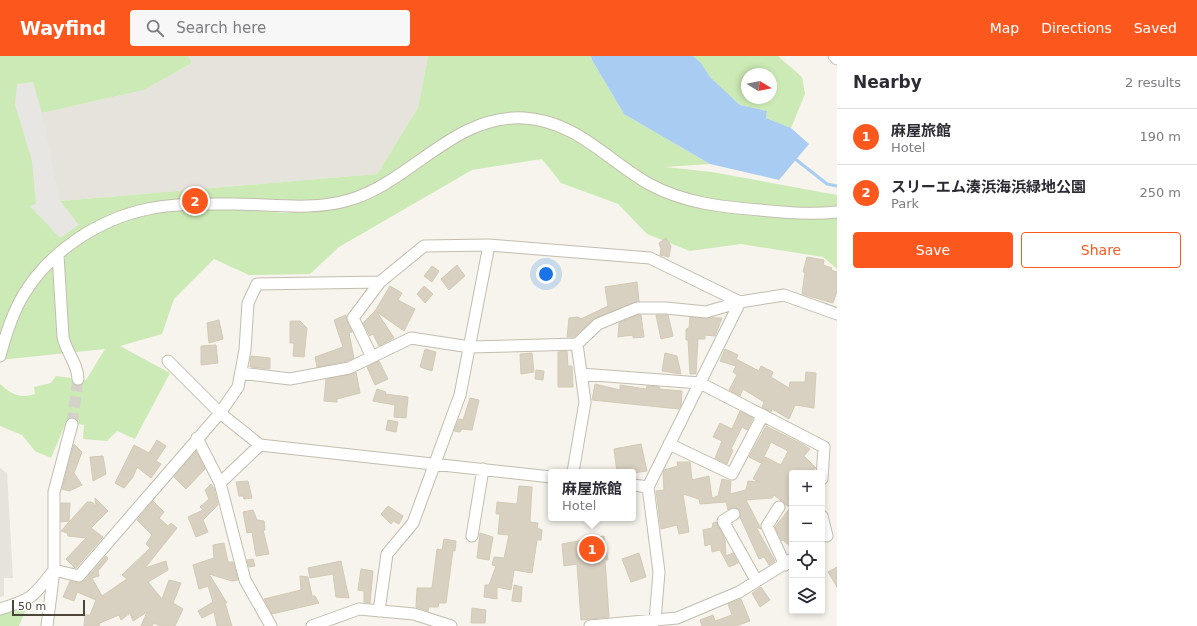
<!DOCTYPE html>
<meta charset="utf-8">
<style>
:root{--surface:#fff;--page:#f7f7f7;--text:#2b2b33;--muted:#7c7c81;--line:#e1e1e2;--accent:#fc581d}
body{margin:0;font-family:"DejaVu Sans","Noto Sans JP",sans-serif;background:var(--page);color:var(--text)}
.controls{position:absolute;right:12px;bottom:12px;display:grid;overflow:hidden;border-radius:4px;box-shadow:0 2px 6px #0003}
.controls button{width:36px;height:36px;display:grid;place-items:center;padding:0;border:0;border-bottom:1px solid var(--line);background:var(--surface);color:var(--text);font:20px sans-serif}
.compass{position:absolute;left:741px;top:12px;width:36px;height:36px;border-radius:50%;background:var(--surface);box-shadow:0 2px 6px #0003;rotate:100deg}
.scale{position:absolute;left:12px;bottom:10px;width:73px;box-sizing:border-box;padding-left:4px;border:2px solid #4b4639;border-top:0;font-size:11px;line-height:14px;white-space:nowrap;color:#4b4639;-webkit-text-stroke:3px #fff;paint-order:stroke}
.you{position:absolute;left:546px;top:218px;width:14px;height:14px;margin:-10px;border:3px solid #fff;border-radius:50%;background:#1a73e8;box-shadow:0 0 0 6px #1a73e833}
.badge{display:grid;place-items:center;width:26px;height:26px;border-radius:50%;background:var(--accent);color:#fff;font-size:13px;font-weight:700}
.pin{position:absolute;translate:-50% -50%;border:2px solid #fff;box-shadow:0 1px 4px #0006}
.popup{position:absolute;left:548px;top:413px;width:88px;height:52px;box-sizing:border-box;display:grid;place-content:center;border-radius:4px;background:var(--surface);filter:drop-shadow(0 1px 3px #0005);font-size:13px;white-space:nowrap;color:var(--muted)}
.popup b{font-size:15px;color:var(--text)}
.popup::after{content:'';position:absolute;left:50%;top:100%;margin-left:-8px;border:8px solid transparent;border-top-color:var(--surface)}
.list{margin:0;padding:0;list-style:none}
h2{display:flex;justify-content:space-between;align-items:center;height:52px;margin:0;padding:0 16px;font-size:17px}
h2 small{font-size:13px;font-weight:400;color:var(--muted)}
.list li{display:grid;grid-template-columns:26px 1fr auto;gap:12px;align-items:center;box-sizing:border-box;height:56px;padding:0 16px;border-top:1px solid var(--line)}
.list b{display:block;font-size:15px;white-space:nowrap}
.list p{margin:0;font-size:13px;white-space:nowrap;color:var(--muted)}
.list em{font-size:13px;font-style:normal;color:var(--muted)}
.actions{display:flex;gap:8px;padding:12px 16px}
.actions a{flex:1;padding:9px 0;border:1px solid var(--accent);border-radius:4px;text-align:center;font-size:14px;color:var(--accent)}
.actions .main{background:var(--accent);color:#fff}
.icon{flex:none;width:22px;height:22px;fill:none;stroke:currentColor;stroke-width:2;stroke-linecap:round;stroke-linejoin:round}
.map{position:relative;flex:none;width:837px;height:570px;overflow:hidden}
header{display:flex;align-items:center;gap:24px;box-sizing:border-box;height:56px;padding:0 20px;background:var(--accent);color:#fff}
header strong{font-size:19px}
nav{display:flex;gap:22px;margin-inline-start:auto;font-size:14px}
.search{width:280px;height:36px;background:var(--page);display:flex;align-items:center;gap:10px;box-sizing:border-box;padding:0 14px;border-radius:4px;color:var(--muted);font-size:15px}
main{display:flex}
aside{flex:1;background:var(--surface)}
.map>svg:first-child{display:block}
</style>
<header>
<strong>Wayfind</strong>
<div class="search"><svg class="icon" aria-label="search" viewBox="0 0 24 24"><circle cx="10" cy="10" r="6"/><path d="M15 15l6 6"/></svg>Search here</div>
<nav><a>Map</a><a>Directions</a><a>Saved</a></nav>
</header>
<main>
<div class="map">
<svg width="837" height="570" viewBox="0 0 837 570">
<rect width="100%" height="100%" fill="#f6f4ec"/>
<!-- industrial -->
<path fill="#e6e3dd" d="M188 0H428L418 52 377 118 60 145 42 57 144 34 192 7Z
M0 412 7 417 13 522H4V540L0 541Z"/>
<!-- green -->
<path fill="#cceab5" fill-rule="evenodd" d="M0 0H188L192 7 144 34 42 57 60 145 377 118 418 52 428 0H591L592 4 624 58 710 108 665 111 712 116 837 139V213L823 201 741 188 690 195 647 178 618 148 561 127 542 103 472 114 339 191 310 218 249 219 214 203 174 243 162 278 120 290 170 317 135 383 117 375 107 385 83 383 84 369 66 367 51 402 35 395 22 379 0 370V328C11 338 20 343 35 338L34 331 51 327 56 320 86 324 105 293 0 304ZM226 151H337L283 157Z
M693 0H778L802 21 805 38 791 72 766 62 767 55 740 49 710 21 701 7ZM747 18H771V42H747Z
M26 553 19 570H0V559Z"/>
<!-- parking -->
<path fill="#e8e6e3" d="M33 26 42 57 60 145 79 169 60 182 30 150 36 148 32 105 15 49 17 28Z"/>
<!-- water -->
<path fill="#a9ccf2" d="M591 0H693L701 7 710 21 740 49 767 55 766 62 791 72 809 88 779 124 710 108 624 58 592 4Z"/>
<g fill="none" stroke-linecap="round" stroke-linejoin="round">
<!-- stream -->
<path stroke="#a9ccf2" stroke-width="3" d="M794 102 827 128 837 130"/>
</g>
<!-- building -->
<path fill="#d8d1c1" stroke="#d3cab4" d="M666 182 671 190 669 201 660 199 661 193 659 187Z
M807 201 824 204 823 209 832 212 831 214 837 216V235L833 247 802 238 805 216H803Z
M457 209 465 220 449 234 441 223Z
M432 210 439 215 432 226 424 220Z
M637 226 639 245 595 262 574 281H567L569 262 578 261 581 263 608 250 605 231Z
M390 230 402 237 398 244 415 253 404 275 377 256 394 282 379 290 373 278 370 280 369 278 363 267 375 255Z
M424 230 433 238 425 247 417 238Z
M346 259 347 265 352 276 349 277 354 302 347 305 317 311 315 301 343 291 334 264Z
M638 259H641L644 281 633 282V279L618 281 619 267Z
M656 259H668L673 280 661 283Z
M690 261 722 262 715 280 705 279V283H698L696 318H690L688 284H686V273L689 272Z
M219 264 223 283 209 287 207 267Z
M290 265H300L307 272 304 301 293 300 294 287H290Z
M216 289 218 307 201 309V290Z
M425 293 436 296 432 315 420 311Z
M725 293 738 299 736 303 759 315 761 310 773 316 771 321 789 332 790 326H805L806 316 816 317 814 352 795 349 789 363 772 353 771 356 762 351 764 346 743 333 740 340 729 334 737 319 733 316 736 310 720 305Z
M567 295 568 310H572L573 331H558V296Z
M532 297 534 316 521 318 520 298Z
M665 297 677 300 681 318 662 315Z
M251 300 270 302V313L250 311Z
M379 305 388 323 375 329 367 311Z
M536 314 544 315 543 324 535 323Z
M356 316 360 337 337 343V346L324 345 326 323Z
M595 328 620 334V329L646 333 647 330 660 331 659 333 682 335 681 350 679 353 592 344Z
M377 333 386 336 385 338 408 341 406 362 394 361 395 349 373 345Z
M470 342 479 344 472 374 462 373 460 376 454 375 459 363 463 364Z
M740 355 753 362 747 374 742 371 731 393 733 394 727 408 715 402 722 385 713 381 720 367 732 373Z
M388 364 398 366 396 376 386 374Z
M766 370 802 388 810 393 804 400 816 412 810 417H792V492L783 484 782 485 775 471 790 452 774 439 772 442 746 444 761 473 756 471 775 505 769 509 764 501 759 503 740 461V454L734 451 728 454 726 446 700 448 699 443 683 438 689 476 679 478 677 469 661 473 656 435 664 434 663 417 664 414 678 410 677 406H690L692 424 709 420 712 442 718 440 722 423 731 425 730 438 746 434 748 425 760 426 753 423 765 401 781 409 788 395 771 386 761 407 749 401Z
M157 384 166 390 156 405 161 408 151 422 137 411 133 421 124 432 115 427 134 389 149 397Z
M74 388 82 396 74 417 82 429 69 435 62 433Z
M641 388 647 415 633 417 617 416 614 393Z
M196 395 205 413 186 433 174 421Z
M103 400 106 418 93 425 90 401Z
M248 425 252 442 244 443 243 440H239L236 426Z
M211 428 214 432 218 449 203 464 208 476 196 481 188 461 203 454 200 451 209 443 205 434Z
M519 430 532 431 530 466 538 467 537 472 542 474 541 484H537L532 517 514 514 511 534 497 531V543L484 541 485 529H489L496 510 492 509 494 501 504 502 509 479 498 478 500 458H496L497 446 517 448Z
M95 442 108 455 91 472 103 481 76 512H75L66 503 86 482 68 480 67 477 61 475 87 446H92L96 451Z
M153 445 164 456 159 462 168 470 171 467 177 472 145 512 166 505 168 514 148 526 162 543 169 524 181 527 173 547 183 553 175 570H160L154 567 152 570H141L147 556 133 565 130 557 121 564 119 559 100 567 99 570H84L85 559H90L96 544 77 536 74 545 63 541 70 525 78 527 84 525 106 500 108 503 98 515 99 520 92 522 102 540 127 523 122 519 150 492 146 488 152 479 137 464Z
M61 447H70L69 465 61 466Z
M388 450 403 460 399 468 393 465 391 468 381 458Z
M253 454 257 464 264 465 265 474H263L269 498 256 500 252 476 247 477 243 456Z
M716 466 725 483 726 500 733 497 738 507 729 511 720 494 712 496 711 488 705 490 703 474 712 472 713 467Z
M480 477 493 481 489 504 477 502Z
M604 480 608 504H605L609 561 581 564 577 508 564 510 562 488Z
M444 483 456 485 455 495 453 494 446 547H439L438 551H429L428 555 416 551 417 532H432L437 493 442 494Z
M224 487 228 506H233L238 524 232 525 209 518 227 547H225L232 570H217L214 556 202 562 198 555 213 546 208 530 199 533 193 509 214 502 213 489Z
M639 497 646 521 631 526 622 503Z
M253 503 255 510 249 511 247 504Z
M341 505 346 529 349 542 336 541 333 518 310 522 308 512Z
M837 511V531L828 516Z
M361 513 373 515 370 547 364 546V535L358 534Z
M300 520 308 521 312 540H315L319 547 272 558 264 543 301 534Z
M514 529 522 531 521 546 512 545Z
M761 531 770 544 760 551 752 537Z
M741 543 750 565 736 570H702L700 564 713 559 715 565 732 559 728 548Z
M472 552 486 554 485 567H471Z"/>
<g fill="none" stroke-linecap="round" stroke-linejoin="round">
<!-- minor-tunnel -->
<path stroke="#d4d1c8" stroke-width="11" stroke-dasharray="11 5.5" stroke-linecap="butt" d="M72 368 78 323"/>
<defs>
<path id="minor" d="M834 0 837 3
M58 199 63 281C66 296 78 308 78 323
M0 300C5 281 14 254 24 238 50 195 99 163 148 153 176 147 205 148 234 148 271 148 312 155 349 144 411 126 454 58 524 62 576 65 607 104 649 128 684 147 722 151 760 154 786 157 811 159 837 156
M372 301 353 262 380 226
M168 305 220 357 260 389 551 421
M241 317 290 323 349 312 411 282 470 291 577 288 598 268 637 252H666L706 256 740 246 784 239 837 258
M581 318 700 327 824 391 822 423
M197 382 220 427 245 524 271 570
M669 388 732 418 763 359
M573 416 585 346 577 288
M220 427 260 389
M633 429 648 431
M779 451 767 470 785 509
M734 458 723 465 756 524
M822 460 827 480
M472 480 483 413
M54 514 79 520 220 357 238 331 245 294 248 247 257 228 380 226 424 190 489 189 650 202 740 246
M0 553C33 543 33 541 54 514
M379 555 387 498 413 467 460 339 489 189
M655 565 659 516 648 431 740 246
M47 570 54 514V436L72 368
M312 570 359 553 414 558 451 570
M590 570 677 562 739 536 792 503"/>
</defs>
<!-- minor casing -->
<use href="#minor" stroke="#c2bdae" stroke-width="13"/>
<!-- minor -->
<use href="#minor" stroke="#fff" stroke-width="11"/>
</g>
</svg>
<div class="controls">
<button>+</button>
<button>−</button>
<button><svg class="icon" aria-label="locate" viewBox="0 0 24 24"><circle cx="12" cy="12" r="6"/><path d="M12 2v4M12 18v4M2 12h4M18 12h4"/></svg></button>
<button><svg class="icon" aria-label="layers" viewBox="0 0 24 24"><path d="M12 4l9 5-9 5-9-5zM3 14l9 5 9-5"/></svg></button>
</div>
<svg class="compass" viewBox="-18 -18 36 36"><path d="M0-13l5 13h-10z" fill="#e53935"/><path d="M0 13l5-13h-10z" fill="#7c7c81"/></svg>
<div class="scale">50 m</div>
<div class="you"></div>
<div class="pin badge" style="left:592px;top:493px">1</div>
<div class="popup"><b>麻屋旅館</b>Hotel</div>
<div class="pin badge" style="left:195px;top:145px">2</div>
</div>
<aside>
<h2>Nearby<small>2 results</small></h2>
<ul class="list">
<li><span class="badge">1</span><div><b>麻屋旅館</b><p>Hotel</p></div><em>190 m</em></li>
<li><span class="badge">2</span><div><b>スリーエム湊浜海浜緑地公園</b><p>Park</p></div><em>250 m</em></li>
</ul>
<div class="actions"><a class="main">Save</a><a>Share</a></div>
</aside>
</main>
